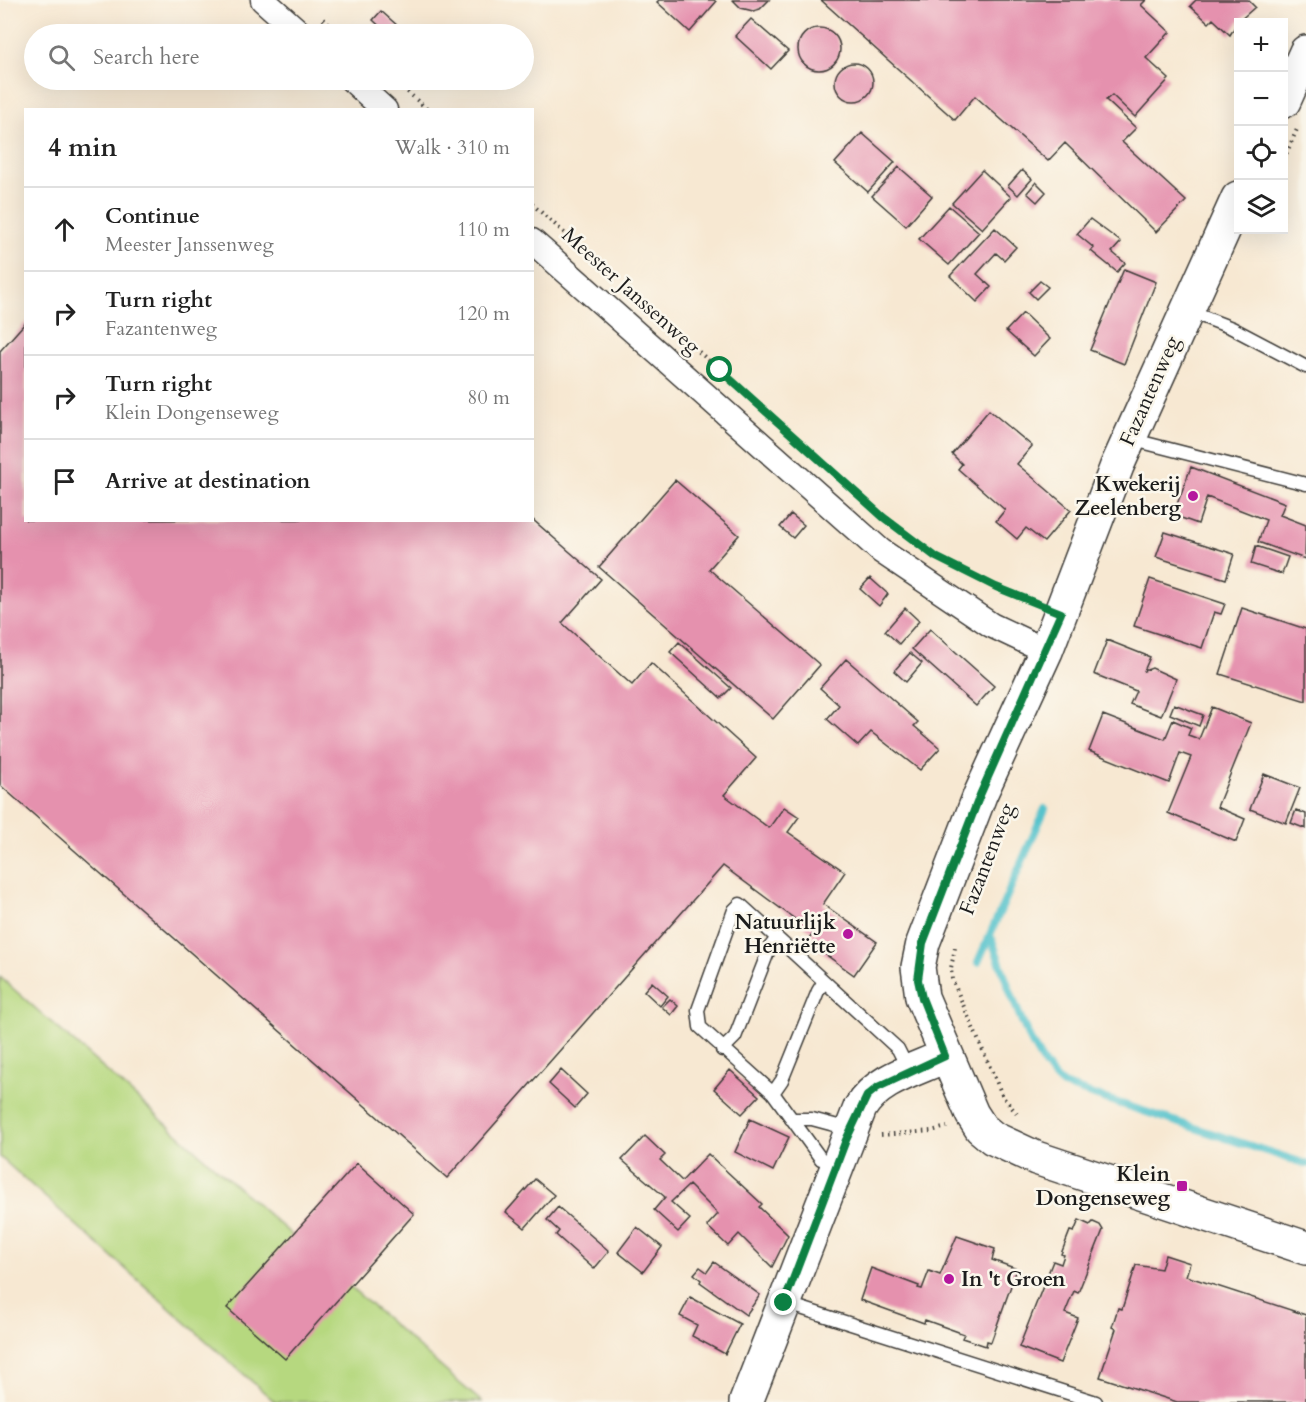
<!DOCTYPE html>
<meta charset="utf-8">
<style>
:root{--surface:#fff;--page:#f6f6f6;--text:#222;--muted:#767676;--line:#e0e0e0}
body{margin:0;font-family:Cardo,serif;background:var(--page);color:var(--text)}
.controls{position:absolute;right:18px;top:18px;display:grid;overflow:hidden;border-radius:0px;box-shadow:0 6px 24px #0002}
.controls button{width:54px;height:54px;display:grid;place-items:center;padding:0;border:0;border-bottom:2px solid var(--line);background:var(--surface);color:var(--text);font:30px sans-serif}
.stop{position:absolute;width:18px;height:18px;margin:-14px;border:4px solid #0b8043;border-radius:50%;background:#fff}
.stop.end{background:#0b8043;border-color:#fff;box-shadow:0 2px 6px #0008}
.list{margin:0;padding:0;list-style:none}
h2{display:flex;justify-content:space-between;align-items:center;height:78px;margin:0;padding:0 24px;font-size:26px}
h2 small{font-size:20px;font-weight:400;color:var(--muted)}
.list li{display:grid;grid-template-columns:39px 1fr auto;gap:18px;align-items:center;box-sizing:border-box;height:84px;padding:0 24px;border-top:2px solid var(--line)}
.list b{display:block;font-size:22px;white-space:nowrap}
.list p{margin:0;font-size:20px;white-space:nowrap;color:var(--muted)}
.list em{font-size:20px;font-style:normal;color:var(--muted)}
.icon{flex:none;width:33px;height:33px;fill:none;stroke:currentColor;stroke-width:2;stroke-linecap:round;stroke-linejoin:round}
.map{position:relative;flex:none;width:1306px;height:1402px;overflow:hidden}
.search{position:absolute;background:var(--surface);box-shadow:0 6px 24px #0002;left:24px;top:24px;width:510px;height:66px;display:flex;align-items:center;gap:15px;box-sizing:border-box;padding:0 21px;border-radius:33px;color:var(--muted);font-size:22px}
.panel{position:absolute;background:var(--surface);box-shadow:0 6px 24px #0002;left:24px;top:108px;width:510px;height:414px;border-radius:0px}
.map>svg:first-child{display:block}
</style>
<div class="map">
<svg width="1306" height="1402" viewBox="0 0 1306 1402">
<rect width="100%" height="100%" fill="#fbf7ec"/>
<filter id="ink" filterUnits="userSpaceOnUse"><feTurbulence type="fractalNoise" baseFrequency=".0167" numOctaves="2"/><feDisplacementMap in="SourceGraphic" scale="12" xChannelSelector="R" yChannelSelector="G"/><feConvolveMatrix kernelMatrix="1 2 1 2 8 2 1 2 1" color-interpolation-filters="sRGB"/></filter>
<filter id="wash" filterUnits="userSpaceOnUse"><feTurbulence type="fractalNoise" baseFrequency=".008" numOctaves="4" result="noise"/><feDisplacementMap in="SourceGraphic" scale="24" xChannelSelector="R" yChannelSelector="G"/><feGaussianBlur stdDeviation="1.35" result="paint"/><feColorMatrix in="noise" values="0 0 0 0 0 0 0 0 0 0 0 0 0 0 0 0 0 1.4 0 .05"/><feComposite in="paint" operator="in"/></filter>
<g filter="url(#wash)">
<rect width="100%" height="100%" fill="#f7e8d2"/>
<!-- green -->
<path fill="#b6d87f" stroke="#697a4e" stroke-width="1.5" d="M0 977 457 1381 482 1402H275L0 1157Z"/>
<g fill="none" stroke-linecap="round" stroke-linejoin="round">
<!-- stream -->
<path stroke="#56c3cc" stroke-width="8" d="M990 935C1006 977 1029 1059 1063 1085L1306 1164
M978 962 1045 809"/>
</g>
<g id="blocks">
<!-- building -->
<path fill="#e591ae" d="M659 0H714L716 2 690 32 657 2Z
M733 0H769L760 9 753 11 741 8Z
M821 0H1146L1141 5 1170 32 1146 58 1169 79 1135 117 1112 95 1106 100 1136 128 1122 142 1186 201 1156 232 1065 143 1048 161 975 96 955 120Z
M1196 0H1248L1255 7 1238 22 1230 35 1213 19 1209 23 1190 6Z
M381 11 399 27 392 34H388L373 20Z
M751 19 788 51 771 69 735 36Z
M798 49a21 21 0 1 1 42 0a21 21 0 1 1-42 0Z
M835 82a19 19 0 1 1 38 0a19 19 0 1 1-38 0Z
M862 133 895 162 868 192 835 163Z
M899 167 932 196 906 226 872 196Z
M982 170 1011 197 982 229 952 203Z
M1022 170 1032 179 1018 195 1008 186Z
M1036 182 1046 192 1037 202 1027 193Z
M949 206 979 232 949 265 919 239Z
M1090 219 1121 242 1112 252 1125 263 1117 272 1091 251 1094 248 1077 234Z
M995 228 1016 247 1004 260 996 253 977 274 991 287 977 302 950 276Z
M1124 269 1156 282 1124 364 1090 350Z
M1040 281 1048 287 1036 299 1029 292Z
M1023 313 1050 339 1034 356 1006 331Z
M26 322V520L532 519 601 579 562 623 632 685 651 663 756 758 724 795 769 828 784 807 799 817 788 832 845 872 823 904 877 942 854 975 807 941 814 933 723 866 447 1178 0 785V351Z
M989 410 1032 446 1017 464 1071 510 1044 542 1026 528 1017 539 996 521 1005 510 958 469 962 464 952 454Z
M1191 467 1285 503 1280 515 1306 525 1305 559 1258 542 1266 520 1207 497 1198 524 1173 515Z
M675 480 739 535 709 569 820 665 773 719 599 567Z
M791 514 804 525 793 538 780 527Z
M1165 532 1234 554 1226 579 1156 557Z
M1256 546 1288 557 1282 574 1251 564Z
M870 578 888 594 879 606 860 589Z
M1150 579 1225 604 1221 614 1214 612 1202 648 1134 626Z
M905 608 919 621 899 644 885 631Z
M1242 608 1306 629V701L1220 674Z
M930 629 994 686 976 706 912 649Z
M1107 640 1150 657 1144 671 1152 668 1176 679 1161 716 1130 704 1136 691 1094 674Z
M679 642 731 688 721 698 670 652Z
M910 653 922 663 906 682 894 671Z
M846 659 918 722 914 726 940 748 920 770 871 732 858 746 827 719 839 705 820 688Z
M1174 704 1203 715 1199 726 1170 714Z
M1212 707 1251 723 1217 807 1245 819 1236 842 1168 813 1191 757 1180 753 1169 783 1089 751 1103 715 1165 739 1173 720 1191 728 1188 735 1199 739Z
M1264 774 1300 788 1286 823 1250 809Z
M1296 810 1306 814V829L1291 823Z
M652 982 668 996 660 1006 644 991Z
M670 999 678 1006 671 1015 662 1007Z
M561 1070 587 1094 575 1108 549 1084Z
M730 1070 759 1096 742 1114 714 1089Z
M750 1119 789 1137 773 1171 735 1152Z
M645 1136 665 1155 660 1160 682 1181 708 1154 762 1204 759 1207 788 1235 772 1267 739 1234 728 1246 707 1226 718 1214 689 1185 671 1202 690 1219 678 1232 654 1210 665 1197 622 1160Z
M357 1163 414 1214 285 1359 227 1308Z
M535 1179 554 1195 525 1228 506 1212Z
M558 1207 609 1251 594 1269 556 1235 559 1231 547 1220Z
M1079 1220 1090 1225 1093 1222 1100 1225 1103 1230 1078 1293 1074 1291 1065 1313 1078 1318 1060 1363 1019 1347 1053 1261 1061 1264 1064 1255 1061 1254 1070 1231 1074 1232Z
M637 1227 662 1247 643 1272 618 1252Z
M957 1236 995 1249 992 1260 1017 1269 991 1342 987 1341 986 1346 962 1338 964 1334 925 1320 924 1323 860 1300 871 1268 919 1286 918 1288 922 1289 929 1271 940 1275Z
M1165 1255 1190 1263 1186 1276 1306 1315V1402H1177L1100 1377 1116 1329 1112 1327 1118 1308 1122 1309 1136 1265 1161 1269Z
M714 1262 760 1295 746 1315 700 1282 701 1280 694 1274 700 1267 707 1272Z
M690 1297 740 1324 725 1354 692 1336 697 1325 680 1316Z"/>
</g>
</g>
<g filter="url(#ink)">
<use href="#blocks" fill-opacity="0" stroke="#3d3b37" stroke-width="1.5"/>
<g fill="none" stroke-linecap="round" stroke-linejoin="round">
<defs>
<path id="lane" d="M1188 311 1232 328 1306 367
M1130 439 1306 484
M722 1050 735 1037 770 947 777 938
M773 1093 782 1080 818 991 824 981
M791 1119H812L849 1129
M836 1165 821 1159 773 1093 700 1027 698 1010 734 910 740 904 898 1049 908 1069
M785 1303 1096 1402"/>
<path id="street" d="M263 0 301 34
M352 80 385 110
M532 241 881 551 991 625 1046 651"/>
<path id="secondary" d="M1284 101 1306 52
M1238 198 1117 466 1046 651 980 795 923 943 918 967 922 997 972 1114 981 1128 993 1138 1036 1158 1306 1248
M746 1402 860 1108C877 1079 915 1070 945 1056"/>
</defs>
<!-- lane casing -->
<use href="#lane" stroke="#3d3b37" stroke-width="15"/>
<!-- street casing -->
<use href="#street" stroke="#3d3b37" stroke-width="27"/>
<!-- secondary casing -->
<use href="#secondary" stroke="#3d3b37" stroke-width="36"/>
<!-- path -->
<path stroke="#3d3b37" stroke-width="4" stroke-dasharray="1.5 4.5" stroke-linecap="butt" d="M323 19 340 34
M394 80 428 110
M1284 159 1298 127
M532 204 578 245
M645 304 807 448
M887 519 914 540
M945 561 996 587 1033 602
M955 948 951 968 952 979 1003 1097 1019 1116
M881 1135 931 1131 947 1127"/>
<!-- lane -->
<use href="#lane" stroke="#fff" stroke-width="12"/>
<!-- street -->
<use href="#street" stroke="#fff" stroke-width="24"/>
<!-- secondary -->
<use href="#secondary" stroke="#fff" stroke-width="33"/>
</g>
</g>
<g fill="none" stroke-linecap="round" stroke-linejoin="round" filter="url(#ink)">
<!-- route -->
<path stroke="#0b8043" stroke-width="8" d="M720 370 883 517 936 557 996 587 1061 613 980 795 923 943 918 980 922 998 945 1056 878 1087 867 1096 846 1140 784 1303"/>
</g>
<!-- markers -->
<g fill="#b5179e" stroke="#fbf7ec" stroke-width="2">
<circle cx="1193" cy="496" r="6"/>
<circle cx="848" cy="934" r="6"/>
<rect x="1176" y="1180" width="12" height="12" rx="3"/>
<circle cx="949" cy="1279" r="6"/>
</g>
<g text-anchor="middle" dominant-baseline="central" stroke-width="5" stroke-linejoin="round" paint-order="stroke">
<!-- street labels -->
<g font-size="21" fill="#1c1c1c" stroke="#fbf7ec">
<text transform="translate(631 291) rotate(42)">Meester Janssenweg</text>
<text transform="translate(1150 391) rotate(-66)">Fazantenweg</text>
<text transform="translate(987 859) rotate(-69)">Fazantenweg</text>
</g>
<!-- poi labels -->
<g font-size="21" font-weight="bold" fill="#1c1c1c" stroke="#fbf7ec" text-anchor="end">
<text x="1181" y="484">Kwekerij<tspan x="1181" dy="24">Zeelenberg</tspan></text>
<text x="836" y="922">Natuurlijk<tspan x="836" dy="24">Henriëtte</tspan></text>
<text x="1170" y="1174">Klein<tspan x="1170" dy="24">Dongenseweg</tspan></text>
<text x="961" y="1279" text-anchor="start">In 't Groen</text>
</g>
</g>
</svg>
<div class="controls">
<button>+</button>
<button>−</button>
<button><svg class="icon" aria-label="locate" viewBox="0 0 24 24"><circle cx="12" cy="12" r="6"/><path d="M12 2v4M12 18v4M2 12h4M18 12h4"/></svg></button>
<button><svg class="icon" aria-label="layers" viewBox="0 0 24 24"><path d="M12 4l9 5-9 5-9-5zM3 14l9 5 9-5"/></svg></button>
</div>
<div class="stop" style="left:720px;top:370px"></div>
<div class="stop end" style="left:784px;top:1303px"></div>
<div class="search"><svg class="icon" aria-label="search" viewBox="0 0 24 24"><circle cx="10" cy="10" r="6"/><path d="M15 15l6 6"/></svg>Search here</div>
<section class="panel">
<h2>4 min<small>Walk · 310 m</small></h2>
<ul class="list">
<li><svg class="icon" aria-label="ahead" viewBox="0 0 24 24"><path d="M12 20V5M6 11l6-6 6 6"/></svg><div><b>Continue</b><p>Meester Janssenweg</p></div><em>110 m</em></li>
<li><svg class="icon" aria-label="right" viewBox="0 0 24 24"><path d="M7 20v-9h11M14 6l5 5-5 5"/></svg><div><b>Turn right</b><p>Fazantenweg</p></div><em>120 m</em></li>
<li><svg class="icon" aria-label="right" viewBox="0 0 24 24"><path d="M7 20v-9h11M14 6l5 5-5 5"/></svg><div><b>Turn right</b><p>Klein Dongenseweg</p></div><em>80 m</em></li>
<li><svg class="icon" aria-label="arrive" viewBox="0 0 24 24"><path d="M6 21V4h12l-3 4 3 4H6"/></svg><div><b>Arrive at destination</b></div></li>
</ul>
</section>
</div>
